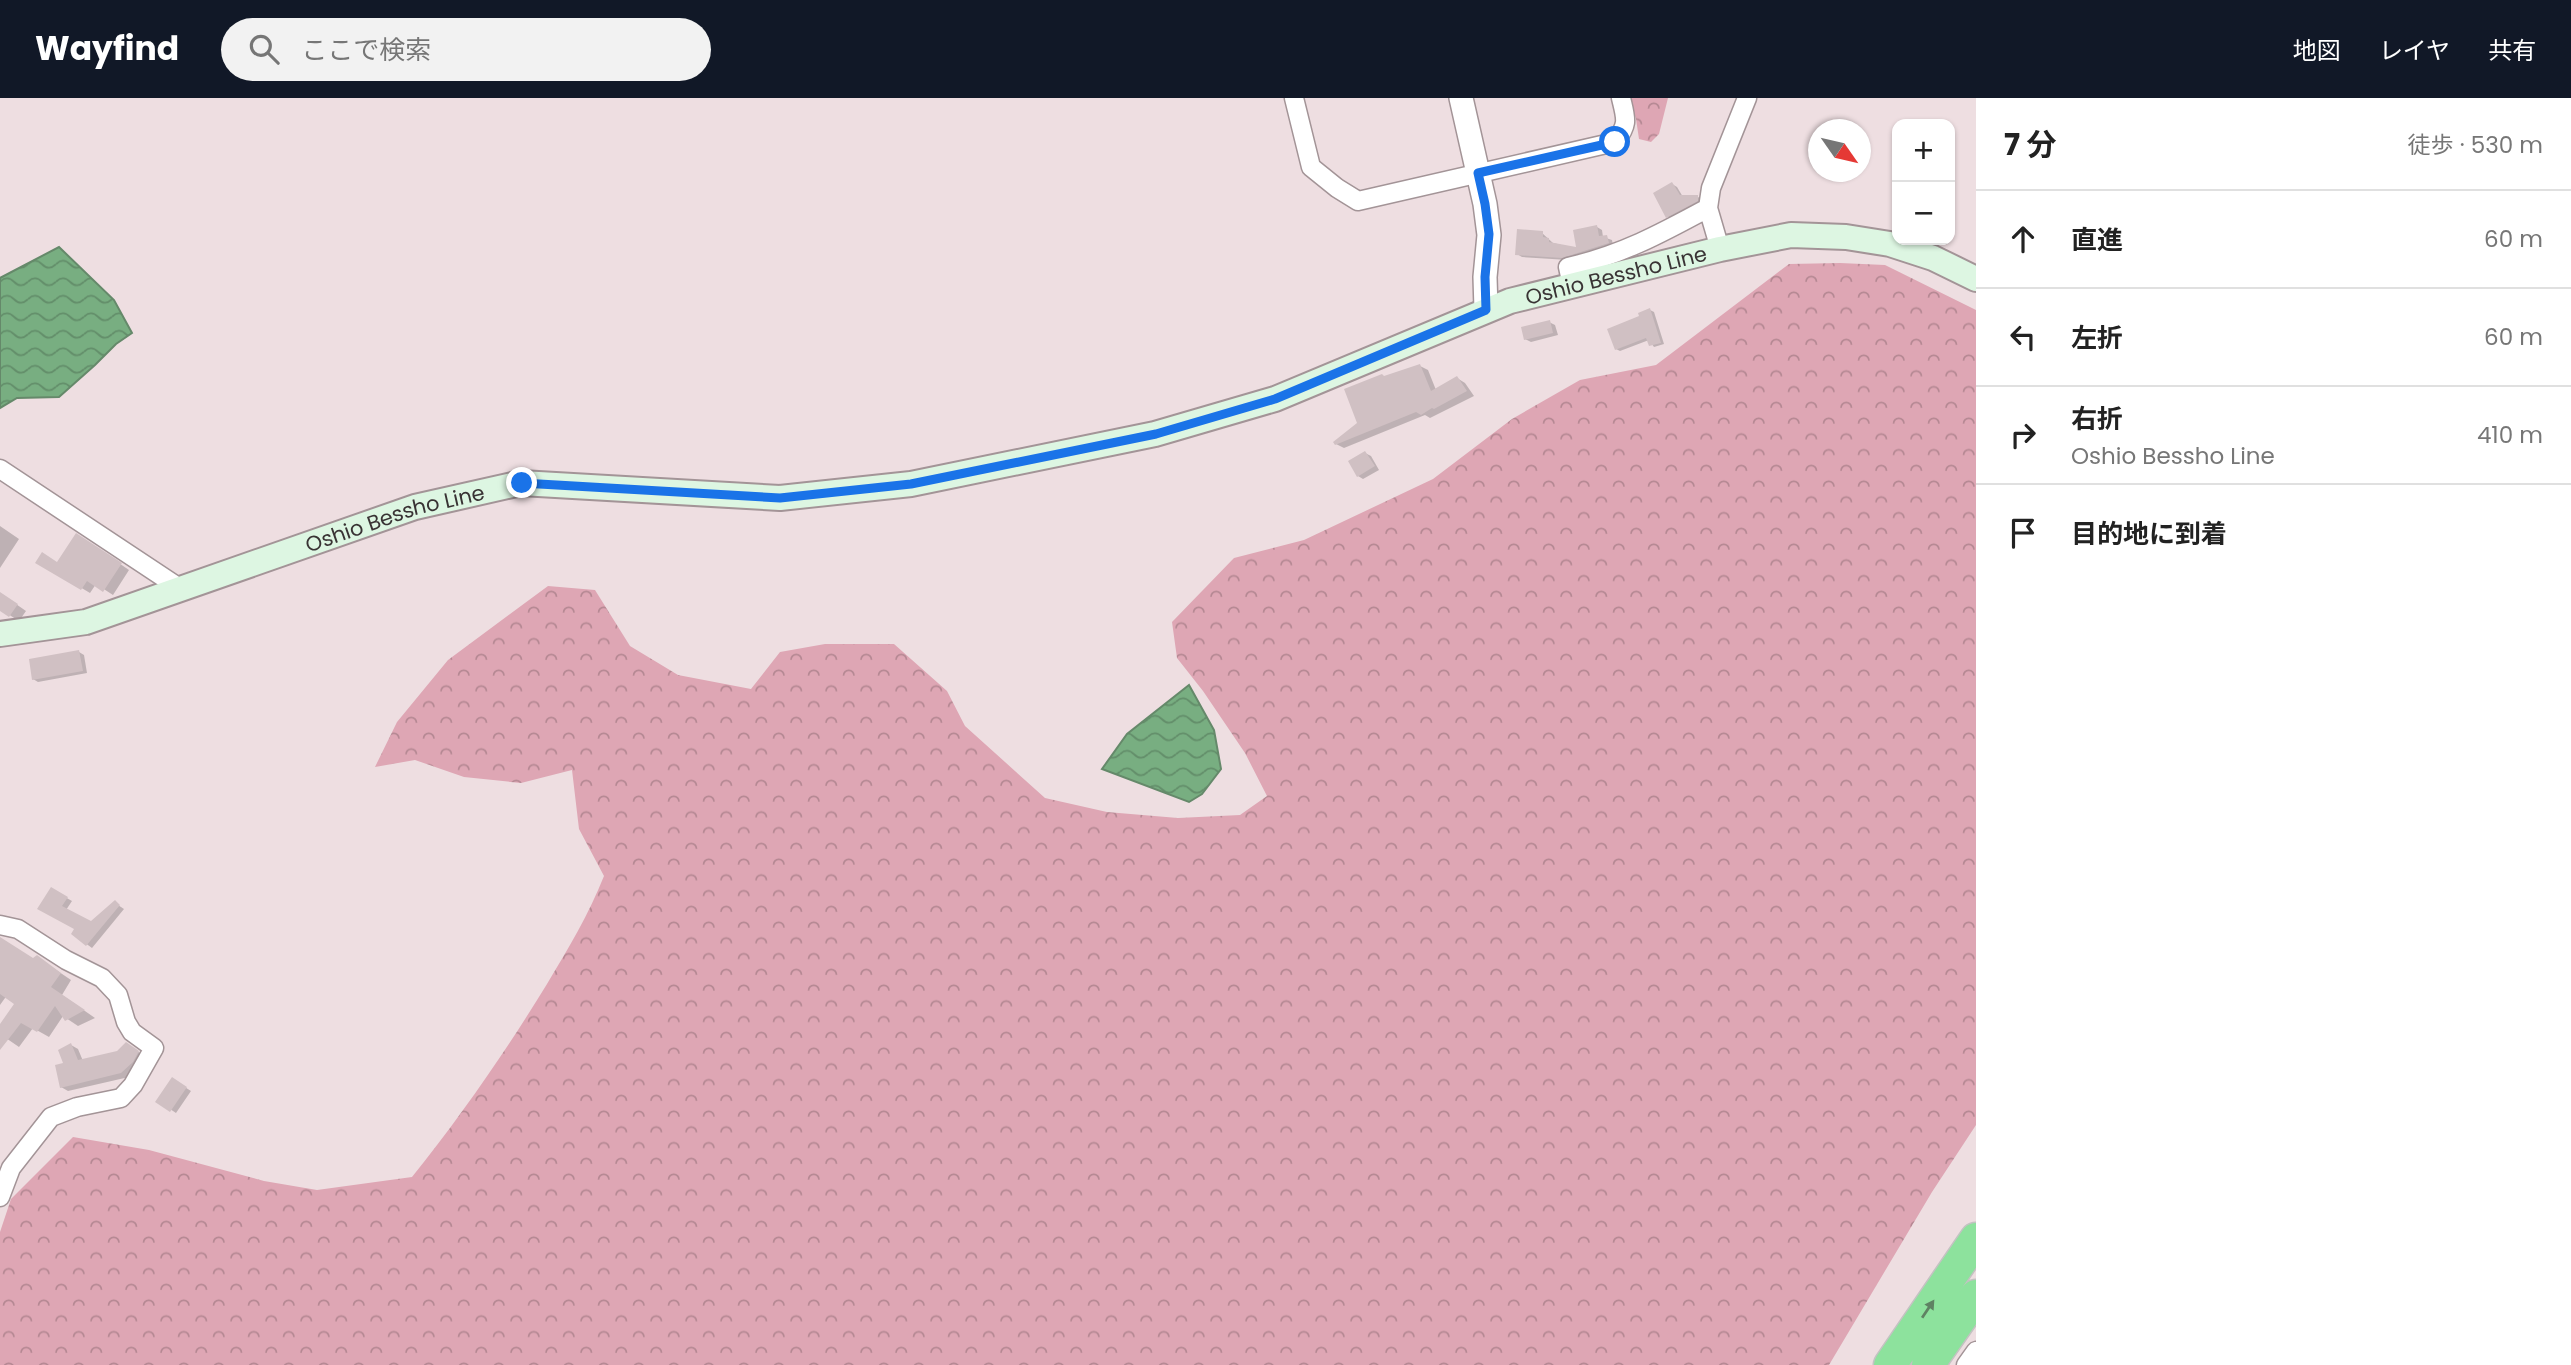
<!DOCTYPE html>
<html lang="ja">
<meta charset="utf-8">
<style>
:root{--surface:#fff;--page:#f2f2f2;--text:#222;--muted:#767676;--line:#e0e0e0;--accent:#111827}
body{margin:0;font-family:Poppins,"Noto Sans JP",sans-serif;background:var(--page);color:var(--text)}
.controls{position:absolute;right:21px;top:21px;display:grid;overflow:hidden;border-radius:14px;box-shadow:0 2px 5px #0004}
.controls button{width:63px;height:63px;display:grid;place-items:center;padding:0;border:0;border-bottom:2px solid var(--line);background:var(--surface);color:var(--text);font:35px sans-serif}
.compass{position:absolute;left:1808px;top:21px;width:63px;height:63px;border-radius:50%;background:var(--surface);box-shadow:0 2px 5px #0004;rotate:124deg}
.stop{position:absolute;width:21px;height:21px;margin:-16px;border:5px solid #1a73e8;border-radius:50%;background:#fff}
.stop.end{background:#1a73e8;border-color:#fff;box-shadow:0 2px 7px #0008}
.list{margin:0;padding:0;list-style:none}
h2{display:flex;justify-content:space-between;align-items:center;height:91px;margin:0;padding:0 28px;font-size:30px}
h2 small{font-size:23px;font-weight:400;color:var(--muted)}
.list li{display:grid;grid-template-columns:46px 1fr auto;gap:21px;align-items:center;box-sizing:border-box;height:98px;padding:0 28px;border-top:2px solid var(--line)}
.list b{display:block;font-size:26px;white-space:nowrap}
.list p{margin:0;font-size:23px;white-space:nowrap;color:var(--muted)}
.list em{font-size:23px;font-style:normal;color:var(--muted)}
.icon{flex:none;width:38px;height:38px;fill:none;stroke:currentColor;stroke-width:2;stroke-linecap:round;stroke-linejoin:round}
.map{position:relative;flex:none;width:1976px;height:1267px;overflow:hidden}
header{display:flex;align-items:center;gap:42px;box-sizing:border-box;height:98px;padding:0 35px;background:var(--accent);color:#fff}
header strong{font-size:33px}
nav{display:flex;gap:38px;margin-inline-start:auto;font-size:24px}
.search{width:490px;height:63px;background:var(--page);display:flex;align-items:center;gap:18px;box-sizing:border-box;padding:0 24px;border-radius:38px;color:var(--muted);font-size:26px}
main{display:flex}
aside{flex:1;background:var(--surface)}
.map>svg:first-child{display:block}
</style>
<header>
<strong>Wayfind</strong>
<div class="search"><svg class="icon" aria-label="search" viewBox="0 0 24 24"><circle cx="10" cy="10" r="6"/><path d="M15 15l6 6"/></svg>ここで検索</div>
<nav><a>地図</a><a>レイヤ</a><a>共有</a></nav>
</header>
<main>
<div class="map">
<svg width="1976" height="1267" viewBox="0 0 1976 1267">
<defs>
<pattern id="forest-crowns" width="20" height="18" patternUnits="userSpaceOnUse" patternTransform="scale(1.75)"><rect width="20" height="18" fill="#dea6b4"/><path d="M2 6a3 3 0 1 1 6 0M12 15a3 3 0 1 1 6 0" fill="none" stroke="#b58893"/></pattern>
<pattern id="water-waves" width="16" height="10" patternUnits="userSpaceOnUse" patternTransform="scale(1.75)"><rect width="16" height="10" fill="#78ae81"/><path d="M0 5q4-4 8 0t8 0" fill="none" stroke="#638e6a"/></pattern>
</defs>
<rect width="100%" height="100%" fill="#eedee1"/>
<!-- forest -->
<path fill="url(#forest-crowns)" d="M1629 0H1668L1659 36 1651 44 1639 41 1636 21Z
M1840 165 1885 167 1976 212V1027L1932 1094 1829 1267H0V1134L11 1101 73 1039 149 1052 264 1083 317 1092 412 1079C461 1018 506 953 547 886 568 851 589 816 604 778L579 731 572 672 521 685 464 679 415 662 375 669 397 624 448 562 548 488 595 492 630 548 678 577 751 591 780 554 825 546H894L947 593 965 628 1045 700 1107 714 1178 720 1240 717 1267 698 1245 655 1203 593 1177 560 1172 524 1234 460 1304 442 1433 381 1512 321 1580 282 1656 267 1789 166Z"/>
<!-- water -->
<path fill="url(#water-waves)" stroke="#65896a" stroke-width="2" d="M59 149 114 202 132 235 116 246 95 267 59 299 17 300 0 310V180Z
M1189 587 1214 632 1221 671 1202 696 1189 704 1102 671 1127 636Z"/>
<!-- shadow -->
<path fill="#0003" d="M1672 86 1677 89 1683 99H1698L1703 102V105L1672 121 1667 118Z
M1597 129 1602 132 1603 139 1612 142 1613 148 1568 162 1522 159 1517 156 1542 135 1553 145 1578 151Z
M1650 212 1654 214 1664 246 1654 249 1649 242 1620 253 1616 251Z
M1549 224 1555 227 1558 237 1531 244 1525 241Z
M1420 268 1428 272 1436 292 1457 280 1465 285 1474 298 1430 320 1425 317 1344 350 1336 346Z
M1365 355 1371 358 1379 372 1363 381 1358 378Z
M0 428 19 441 0 470Z
M85 442 129 472 113 497 96 486 90 495 38 464 58 466Z
M0 495 26 513 19 523 0 511Z
M79 554 84 557 87 575 38 584 33 581Z
M51 791 72 803 66 812 91 825 115 805 124 811 92 850 73 836 77 831 40 811Z
M0 842 33 861 37 859 71 882 62 897 95 920 78 928 63 918 49 939 33 930 19 949 0 936V929L39 872 30 865 0 907Z
M71 947 78 951 83 963 133 950 145 959 129 979 68 993 61 989Z
M172 981 191 993 176 1015 158 1003Z"/>
<!-- building -->
<path fill="#d0c0c3" d="M1672 84 1680 97H1698V103L1666 120 1653 95Z
M1597 127 1599 138 1607 137 1609 145 1562 160 1515 157 1517 131 1543 133V139L1549 140V144L1576 149 1573 132Z
M1650 210 1661 245 1649 248 1646 240 1615 252 1607 231 1639 218 1638 215Z
M1550 222 1553 235 1524 242 1521 229Z
M1420 266 1431 293 1457 278 1467 293 1434 311 1432 310 1421 317 1416 314 1335 347 1333 344 1357 325 1344 291 1382 276 1384 278Z
M1365 353 1375 368 1357 379 1348 363Z
M76 435 122 465 103 494 87 483 81 492 35 465 42 454 57 464Z
M0 494 18 506 9 519 0 513Z
M79 552 83 573 32 582 29 561Z
M51 789 68 799 62 808 91 823 115 802 120 807 86 848 71 836 74 831 37 811Z
M0 839 33 860 37 857 61 875 51 889 85 912 65 923 55 908 37 934 21 925 0 952V926L14 906 0 896Z
M126 944 139 953 133 964 121 975 60 990 55 967 63 965 58 952 71 945 78 962 117 953Z
M172 979 187 989 170 1014 155 1004Z"/>
<g fill="none" stroke-linecap="round" stroke-linejoin="round">
<defs>
<path id="minor" d="M1294 0 1311 69 1337 90 1358 103 1615 44C1629 26 1626 21 1621 0
M1720 151 1708 110 1711 90 1747 0
M1572 188 1568 169C1621 157 1660 136 1708 110
M0 371 181 491
M0 827 18 831 66 862 102 880 118 897 126 924 132 934 154 950 133 987 121 1000 77 1009 51 1019 11 1070 0 1099
M1966 1267 1976 1253"/>
<path id="tertiary" d="M1461 0 1485 106 1489 137 1485 179 1486 212"/>
<g id="secondary">
<path id="s1" d="M0 536 86 524 415 409 521 385 780 400 911 386 1155 336 1275 301 1510 203 1720 151 1791 137 1846 139 1890 146 1933 160 1976 181"/>
</g>
<path id="motorway" d="M1890 1267 1976 1141
M1928 1267 1976 1198"/>
</defs>
<!-- minor casing -->
<use href="#minor" stroke="#a39497" stroke-width="21"/>
<!-- tertiary casing -->
<use href="#tertiary" stroke="#a39497" stroke-width="26"/>
<!-- secondary casing -->
<use href="#secondary" stroke="#a39497" stroke-width="28"/>
<!-- motorway casing -->
<use href="#motorway" stroke="#c4c2c2" stroke-width="35"/>
<!-- minor -->
<use href="#minor" stroke="#fff" stroke-width="18"/>
<!-- tertiary -->
<use href="#tertiary" stroke="#fff" stroke-width="23"/>
<!-- secondary -->
<use href="#secondary" stroke="#ddf6e2" stroke-width="24"/>
<!-- motorway -->
<use href="#motorway" stroke="#8de29d" stroke-width="32"/>
</g>
<!-- one-way arrows -->
<defs><path id="oneway-solid" d="M-6-.8H1V-3.2L6.5 0L1 3.2V.8H-6Z" transform="scale(1.75)"/></defs>
<use fill="#5f8263" href="#oneway-solid" transform="translate(1928 1211) rotate(-56)"/>
<g fill="none" stroke-linecap="round" stroke-linejoin="round">
<!-- route -->
<path stroke="#1a73e8" stroke-width="9" d="M522 385 780 400 911 386 1156 336 1275 301 1486 212 1485 179 1489 136 1485 106 1478 75 1615 44"/>
</g>
<g text-anchor="middle" dominant-baseline="central" stroke-width="5" stroke-linejoin="round" paint-order="stroke">
<!-- street labels -->
<g font-size="21" fill="#393334" stroke="#fbebee">
<text stroke="none"><textPath href="#s1" startOffset="1673">Oshio Bessho Line</textPath></text>
<text stroke="none"><textPath href="#s1" startOffset="413">Oshio Bessho Line</textPath></text>
</g>
</g>
</svg>
<div class="controls">
<button>+</button>
<button>−</button>
</div>
<svg class="compass" viewBox="-18 -18 36 36"><path d="M0-13l5 13h-10z" fill="#e53935"/><path d="M0 13l5-13h-10z" fill="#767676"/></svg>
<div class="stop" style="left:1615px;top:44px"></div>
<div class="stop end" style="left:522px;top:385px"></div>
</div>
<aside>
<h2>7 分<small>徒歩 · 530 m</small></h2>
<ul class="list">
<li><svg class="icon" aria-label="ahead" viewBox="0 0 24 24"><path d="M12 20V5M6 11l6-6 6 6"/></svg><div><b>直進</b></div><em>60 m</em></li>
<li><svg class="icon" aria-label="left" viewBox="0 0 24 24"><path d="M17 20v-9H6M10 6l-5 5 5 5"/></svg><div><b>左折</b></div><em>60 m</em></li>
<li><svg class="icon" aria-label="right" viewBox="0 0 24 24"><path d="M7 20v-9h11M14 6l5 5-5 5"/></svg><div><b>右折</b><p>Oshio Bessho Line</p></div><em>410 m</em></li>
<li><svg class="icon" aria-label="arrive" viewBox="0 0 24 24"><path d="M6 21V4h12l-3 4 3 4H6"/></svg><div><b>目的地に到着</b></div></li>
</ul>
</aside>
</main>
